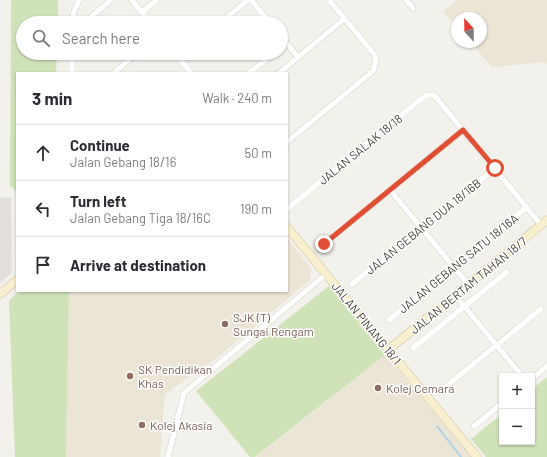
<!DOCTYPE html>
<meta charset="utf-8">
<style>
:root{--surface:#fff;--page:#f2f2f3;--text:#2b2b33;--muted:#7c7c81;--line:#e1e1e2}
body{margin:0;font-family:Barlow,sans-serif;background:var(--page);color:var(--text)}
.controls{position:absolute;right:12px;bottom:12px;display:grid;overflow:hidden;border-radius:0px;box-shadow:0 1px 3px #0004}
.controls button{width:36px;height:36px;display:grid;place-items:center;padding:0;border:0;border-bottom:1px solid var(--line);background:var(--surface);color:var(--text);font:20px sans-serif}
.compass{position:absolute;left:451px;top:12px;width:36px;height:36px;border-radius:50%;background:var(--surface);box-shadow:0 1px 3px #0004;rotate:338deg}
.stop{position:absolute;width:12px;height:12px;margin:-9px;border:3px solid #e04f34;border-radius:50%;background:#fff}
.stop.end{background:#e04f34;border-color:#fff;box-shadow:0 1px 4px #0008}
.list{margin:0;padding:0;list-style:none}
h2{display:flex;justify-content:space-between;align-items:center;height:52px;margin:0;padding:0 16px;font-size:17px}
h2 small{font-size:13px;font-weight:400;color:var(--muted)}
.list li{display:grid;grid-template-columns:26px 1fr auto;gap:12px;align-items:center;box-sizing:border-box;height:56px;padding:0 16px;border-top:1px solid var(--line)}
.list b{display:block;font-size:15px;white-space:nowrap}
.list p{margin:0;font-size:13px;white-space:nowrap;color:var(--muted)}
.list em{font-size:13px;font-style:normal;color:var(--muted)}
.icon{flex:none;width:22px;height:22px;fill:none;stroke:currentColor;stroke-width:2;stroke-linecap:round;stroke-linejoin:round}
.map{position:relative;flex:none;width:547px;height:457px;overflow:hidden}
.search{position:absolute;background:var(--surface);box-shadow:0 1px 3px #0004;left:16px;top:16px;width:272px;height:44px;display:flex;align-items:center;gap:10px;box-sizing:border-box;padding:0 14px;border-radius:22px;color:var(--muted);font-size:15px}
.panel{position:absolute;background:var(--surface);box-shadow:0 1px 3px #0004;left:16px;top:72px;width:272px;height:220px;border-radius:0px}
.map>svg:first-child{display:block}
</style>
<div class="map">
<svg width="547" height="457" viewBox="0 0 547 457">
<rect width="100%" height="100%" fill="#f3f1eb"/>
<!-- industrial -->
<path fill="#e3e0dc" d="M11 197 12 273 0 283V198Z"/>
<!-- education -->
<path fill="#ebe5d6" d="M457 0H547V65L544 62 492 67 470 42H481V18H457V28L443 12Z
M287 238 311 268 310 280 218 357 165 394 160 457H66L69 291H287Z
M385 355 472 457H256L302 421Z"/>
<!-- green -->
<path fill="#cfe2b8" d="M11 0H58V23H23V53H57L56 73H17V192L10 186Z
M329 286 385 355 255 457H250L196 391Z
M20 291H69L66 457H15L9 300Z
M547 377V457H486L471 439 502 414V442H532V389Z"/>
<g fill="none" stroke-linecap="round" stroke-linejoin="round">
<!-- stream -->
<path stroke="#afd0e8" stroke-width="2" d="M437 426 461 457"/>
<defs>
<path id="street" d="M132 0 150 23
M251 0 270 23
M406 0 413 8
M142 12 157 0
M72 23 74 12 79 0
M84 23 111 0
M220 23 248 0
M281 36 298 57
M72 53V73
M175 53 191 73
M178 57 184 53
M114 73 137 53
M249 73 274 53
M279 73 344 19
M287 142 373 71 376 59 374 54 329 0
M390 190 468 284
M287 209 426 95H434L541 225
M324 244 463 130
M352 284 495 168
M455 295 522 376
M389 320 527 207
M413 348 507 272
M532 379 547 366
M439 392 541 309
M474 426 502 403
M168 457 184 393 326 274"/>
<path id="secondary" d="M287 227 477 457
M0 294 17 280
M388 350 547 220"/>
</defs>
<!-- street casing -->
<use href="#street" stroke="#beb8ae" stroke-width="6"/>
<!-- secondary casing -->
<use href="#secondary" stroke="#cdc2a0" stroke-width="9"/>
<!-- street -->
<use href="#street" stroke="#fff" stroke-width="5.5"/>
<!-- secondary -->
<use href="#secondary" stroke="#f8efcf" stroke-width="8"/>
</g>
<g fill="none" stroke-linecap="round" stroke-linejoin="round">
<!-- route -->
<path stroke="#e04f34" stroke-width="5" d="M324 244 463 130 495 168"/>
</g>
<!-- markers -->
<g fill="#8d6e63" stroke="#fff" stroke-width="1.5">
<circle cx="225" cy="324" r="4"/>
<circle cx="130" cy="376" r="4"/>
<circle cx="378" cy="388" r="4"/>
<circle cx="142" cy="425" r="4"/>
</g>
<g text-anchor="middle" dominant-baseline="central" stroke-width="3" stroke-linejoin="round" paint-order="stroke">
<!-- street labels -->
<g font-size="12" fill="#464139" stroke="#fff">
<text transform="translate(360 149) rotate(-39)">JALAN SALAK 18/18</text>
<text transform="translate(423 226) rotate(-39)">JALAN GEBANG DUA 18/16B</text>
<text transform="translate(458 263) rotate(-39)">JALAN GEBANG SATU 18/16A</text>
<text transform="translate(468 285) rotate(-39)">JALAN BERTAM TAHAN 18/7</text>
<text transform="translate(367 323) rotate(51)">JALAN PINANG 18/1</text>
</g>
<!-- education labels -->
<g font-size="12" fill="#785e54" stroke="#fff" text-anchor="start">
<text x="233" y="317">SJK (T)<tspan x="233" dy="14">Sungai Rengam</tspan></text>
<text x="138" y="369">SK Pendidikan<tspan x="138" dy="14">Khas</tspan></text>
<text x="386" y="388">Kolej Cemara</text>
<text x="150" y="425">Kolej Akasia</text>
</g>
</g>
</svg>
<div class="controls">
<button>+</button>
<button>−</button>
</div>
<svg class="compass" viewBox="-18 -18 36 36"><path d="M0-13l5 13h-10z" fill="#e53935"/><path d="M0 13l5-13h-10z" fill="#7c7c81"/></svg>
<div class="stop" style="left:495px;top:168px"></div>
<div class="stop end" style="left:324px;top:244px"></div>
<div class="search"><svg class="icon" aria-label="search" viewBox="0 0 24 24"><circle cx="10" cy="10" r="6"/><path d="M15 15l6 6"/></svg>Search here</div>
<section class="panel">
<h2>3 min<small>Walk · 240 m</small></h2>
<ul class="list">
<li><svg class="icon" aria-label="ahead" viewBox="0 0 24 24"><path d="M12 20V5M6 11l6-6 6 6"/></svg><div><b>Continue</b><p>Jalan Gebang 18/16</p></div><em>50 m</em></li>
<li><svg class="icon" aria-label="left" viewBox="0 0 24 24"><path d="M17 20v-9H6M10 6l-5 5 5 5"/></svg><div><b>Turn left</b><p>Jalan Gebang Tiga 18/16C</p></div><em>190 m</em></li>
<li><svg class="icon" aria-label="arrive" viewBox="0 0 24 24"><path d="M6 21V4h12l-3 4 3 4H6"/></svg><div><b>Arrive at destination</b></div></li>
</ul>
</section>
</div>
